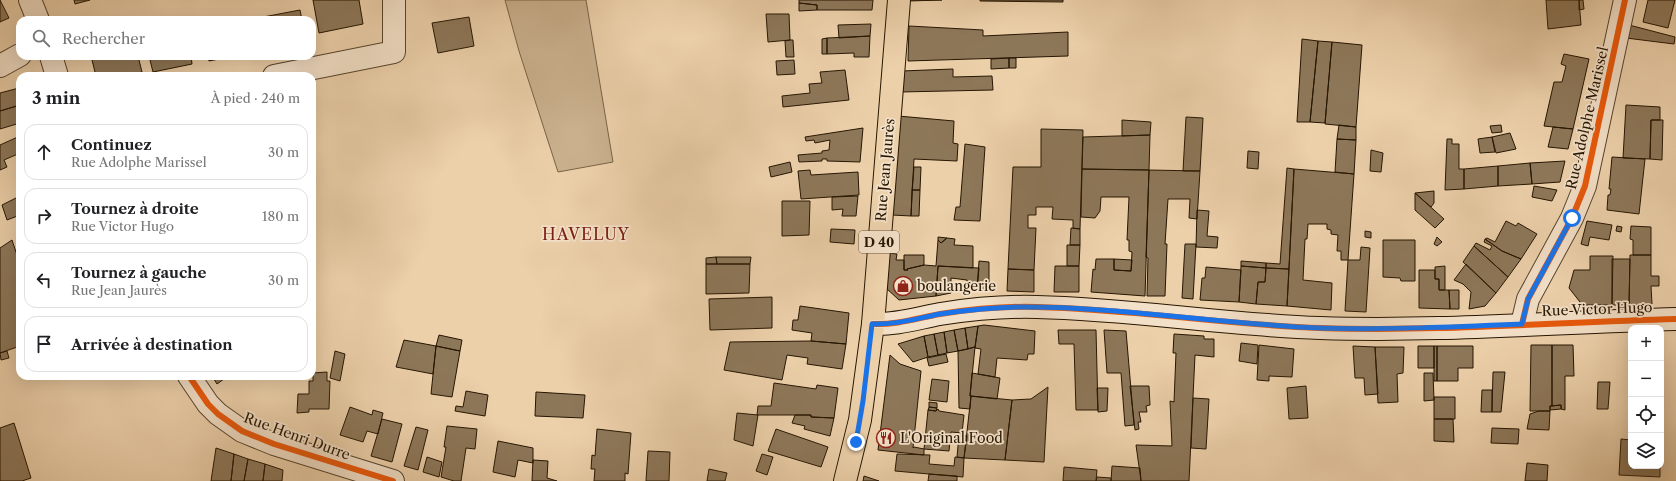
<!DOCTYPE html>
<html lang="fr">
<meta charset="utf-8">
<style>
:root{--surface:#fff;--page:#f6f6f6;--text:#202124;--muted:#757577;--line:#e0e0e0}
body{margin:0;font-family:"Libre Caslon Text",serif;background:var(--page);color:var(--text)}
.controls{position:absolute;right:12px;bottom:12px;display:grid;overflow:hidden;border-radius:8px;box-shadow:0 4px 16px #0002}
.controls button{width:36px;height:36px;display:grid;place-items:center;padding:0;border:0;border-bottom:1px solid var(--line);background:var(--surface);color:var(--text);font:20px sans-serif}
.stop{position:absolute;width:12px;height:12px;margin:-9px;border:3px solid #1a73e8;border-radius:50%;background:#fff}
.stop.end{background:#1a73e8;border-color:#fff;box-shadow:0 1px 4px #0008}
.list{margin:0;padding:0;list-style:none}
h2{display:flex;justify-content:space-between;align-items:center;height:52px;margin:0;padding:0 16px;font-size:17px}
h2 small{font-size:13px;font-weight:400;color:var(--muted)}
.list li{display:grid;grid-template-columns:26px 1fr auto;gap:12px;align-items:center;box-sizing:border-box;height:56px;margin:0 8px 8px;padding:0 8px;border:1px solid var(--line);border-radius:12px}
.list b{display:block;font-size:15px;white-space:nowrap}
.list p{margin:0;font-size:13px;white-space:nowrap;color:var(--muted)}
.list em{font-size:13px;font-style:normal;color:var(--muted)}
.icon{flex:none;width:22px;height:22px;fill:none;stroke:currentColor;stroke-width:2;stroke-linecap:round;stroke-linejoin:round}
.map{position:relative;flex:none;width:1676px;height:481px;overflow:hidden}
.search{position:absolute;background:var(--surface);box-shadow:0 4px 16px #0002;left:16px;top:16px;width:300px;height:44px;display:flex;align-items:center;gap:10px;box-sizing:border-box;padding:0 14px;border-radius:12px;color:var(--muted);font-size:15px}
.panel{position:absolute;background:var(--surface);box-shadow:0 4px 16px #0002;left:16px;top:72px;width:300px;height:308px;border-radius:12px}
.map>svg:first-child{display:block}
</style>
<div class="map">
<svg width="1676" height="481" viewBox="0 0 1676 481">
<rect width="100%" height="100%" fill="#ecd0aa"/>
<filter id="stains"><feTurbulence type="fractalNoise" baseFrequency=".005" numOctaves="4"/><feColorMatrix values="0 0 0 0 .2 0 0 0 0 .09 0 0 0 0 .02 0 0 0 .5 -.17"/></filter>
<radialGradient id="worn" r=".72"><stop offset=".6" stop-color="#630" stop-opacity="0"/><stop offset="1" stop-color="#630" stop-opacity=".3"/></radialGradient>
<!-- green -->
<path fill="#cab08d" stroke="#786348" d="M505 0H586L613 162 558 172 519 51Z"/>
<!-- building -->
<path fill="#8d7759" stroke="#261602" d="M0 0 9 18 0 22Z
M74 0H90L75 4Z
M313 0H359L363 24 319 33Z
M799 0H873L872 10H817V5L799 3Z
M908 0H942L908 1Z
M980 0H1063V2L980 1Z
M1546 0H1579L1581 25 1548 29Z
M1579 0H1583L1584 9 1579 10Z
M1648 0H1675L1668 28 1643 22Z
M799 3 817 5V10L799 11Z
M300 10 302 20H259L258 18Z
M766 14H789L790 40 768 42Z
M469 17 474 46 438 53 432 23Z
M871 24 870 36 839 38 838 25Z
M1629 25 1675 37 1674 44 1626 38Z
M909 26 983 30V36L1068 32V56L908 61Z
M870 36 869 57H854V53L827 54V38Z
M827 38V54H822V39Z
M1302 39 1318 41 1310 122H1297Z
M790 40H793L794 57H786L785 41Z
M1318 41 1332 42 1325 123 1310 122Z
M1332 42 1362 45 1356 127 1325 124Z
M1564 54 1589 59 1573 129 1544 126 1554 82H1562L1566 66 1561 64Z
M91 56H138L142 72 123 76H96Z
M149 56H191L192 64 153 72Z
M208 56H234L209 61Z
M1009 58V68L991 69V59Z
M1009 58H1016V68H1009Z
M794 60 795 74 777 75 776 61Z
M953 69V77L992 76 993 90 900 92 902 71Z
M845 70 849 100 783 107 782 96 810 93 809 84 822 83 820 72Z
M19 88 20 105 0 111V93Z
M20 105V123L0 129V111Z
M1626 105 1660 107V120H1651L1650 159 1623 158Z
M898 116 954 121 953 143 958 144 957 161 914 159 911 216 892 215Z
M1186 117 1203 118 1200 171H1183Z
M1122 120 1151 122 1150 135 1122 136Z
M1651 120H1663L1662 160 1650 159Z
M1339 125 1356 127V140L1337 139Z
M1501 125 1502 132 1492 133 1490 126Z
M1553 127 1573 129 1568 149 1548 147Z
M863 128 860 162 827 161V159H822V161L799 162 798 155 822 153V151L829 150 830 140 815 143 814 140 806 141 805 137Z
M1041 129 1083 130 1080 229 1073 228V220L1052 219 1053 207H1036V215H1028V228H1036L1034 270 1008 269 1013 167H1041Z
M1510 133 1516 149 1496 153 1492 137Z
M1150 135 1149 170 1082 169 1083 137Z
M20 136V153L4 160 7 167 0 170V145Z
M1492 137 1495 152 1480 153 1478 139Z
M1337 139 1356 140 1354 174 1335 172Z
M1447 139H1452V144H1459V169H1464V189L1445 190Z
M965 144 985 147 980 221 954 220 956 207H960Z
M1371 150 1383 153 1381 172 1370 171Z
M1248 151 1259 152 1258 169 1247 168Z
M1612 157 1645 159 1639 214 1607 210 1608 195H1610L1611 189H1609Z
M1565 161 1560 182 1532 184 1530 163Z
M790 162 792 172 771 177 769 167Z
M1530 163 1532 184 1498 186V166Z
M1498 166V186L1464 189V169Z
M914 167H921L920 190H912Z
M1287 168 1294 169 1289 269 1266 268V263L1280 264Z
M1082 169 1149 170 1145 296 1091 292 1093 269 1095 270 1096 259H1114V270L1131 271 1132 252 1129 251V240H1127L1129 197H1101L1100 211 1095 218 1081 217Z
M1294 169 1354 174 1348 260H1341V251H1337L1338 235 1331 234V230L1327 229V224H1308L1307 239H1305L1303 280 1332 283 1331 310 1287 306Z
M810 170 811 175 858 172 859 195 801 199 798 171Z
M1149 170 1200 171 1197 219 1189 218 1190 199H1168L1165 244H1167L1165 296H1147L1148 258 1146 257Z
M1534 186 1557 190 1552 201 1532 197Z
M912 190H920L919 216H911Z
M1434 191V203L1431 207 1415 193Z
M1415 193 1444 219 1435 228 1415 210Z
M20 196V215L7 220 2 205Z
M858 196 856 216H842L843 209 832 210V197Z
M782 201H810L809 235 782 236Z
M1197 210 1209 211 1207 236 1218 237 1217 248 1196 247Z
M1506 221 1516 226 1518 223 1537 234 1521 259 1502 251 1485 239 1487 238 1495 242Z
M1587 221 1612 225 1609 240 1590 237 1588 246 1581 244Z
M1617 226 1622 227 1621 232 1616 231Z
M1631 226 1651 227V255H1633V240L1630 239Z
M1071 228 1080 229V245H1070Z
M831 229 855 230 854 244 830 242Z
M1365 231 1371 232V238L1365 237Z
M938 237 947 238 941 243 938 240Z
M1437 237 1442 242 1437 246 1434 244Z
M947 238 955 239 954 245 973 246V268L938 266 936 296 899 300 886 288 889 253 897 254 896 260H904V270H908L907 269 924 265 936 266 938 240 941 243Z
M1485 239 1502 251 1521 259 1508 277 1474 246 1476 243 1490 250 1492 246 1484 242Z
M12 240 20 264V346L0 353V248Z
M1383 240H1415V281H1401L1400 278 1383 277Z
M1185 244H1196L1193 299 1182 298Z
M1067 245H1080L1079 266H1067Z
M1474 246 1508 277 1496 293 1463 262Z
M1361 247 1370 248 1366 312 1345 311 1348 260H1360Z
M904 255H924V265L907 269 908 270H904Z
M1630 255H1651V276H1659V286H1651L1652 304 1629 305Z
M1590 256H1613L1612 305H1580V302L1569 288 1574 270H1590Z
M716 257H751L750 264H717Z
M716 257 717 264H706V258Z
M1114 259 1132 260 1131 271 1114 270Z
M1612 259H1630L1629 305H1612Z
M979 261 989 262V291L977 290Z
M1241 261 1266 263V268L1241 266Z
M706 264H750L749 293 706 294Z
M1466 264 1496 293 1485 306 1469 309 1471 292 1463 284 1454 280Z
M938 266 979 268 977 290 971 291 972 285 967 284V280L951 278V293L936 296Z
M1055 266H1079V292H1054Z
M1241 266 1266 268 1265 282H1258L1256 304 1239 302Z
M1445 266V290H1439V279H1435V267Z
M1206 267 1241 270 1239 302 1200 300 1202 278H1205Z
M1266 268 1289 269 1287 306 1256 304 1258 282H1265Z
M1008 269 1034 270V292L1007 291Z
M1419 270H1435V279H1439V290H1449L1450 309 1419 308Z
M1449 290H1459V309H1450Z
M772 297V328L710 330 709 299Z
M800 306 849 313 846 344 811 341 812 333 792 330 793 320H798Z
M984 325 1035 331 1034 354H1028L1027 360 997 358 995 377 978 374 981 349 975 348 978 326Z
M978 326 975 347 968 349 965 328Z
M965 328 968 349 958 351 954 330Z
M954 330 958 351 947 353 944 332Z
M1058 330H1096L1098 410H1076L1074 344H1059Z
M1104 330 1126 331 1134 425 1125 426 1121 373H1107Z
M944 332 947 353 938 355 934 334Z
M934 334 938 355 928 357 924 336Z
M1174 334 1204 336V339H1214V357L1195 355 1189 481H1141L1136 445 1172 446 1170 401 1174 402 1176 353H1173Z
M439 335 462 340 460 351 436 346Z
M924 336 928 357 913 362 898 344Z
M404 340 436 346 433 374 396 367Z
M811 341 846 344 842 369 807 364 808 358 787 355 782 380 724 370 730 342Z
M1241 343 1258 345 1257 364 1239 361Z
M1259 345 1294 349 1292 377 1269 376V381L1257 380Z
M1531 345H1552V406H1550V411H1530Z
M1552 345H1573L1574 376H1565V410L1561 409V405L1552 406Z
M436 346 460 351 452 397 431 394Z
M1353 346 1375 347 1378 394 1365 395 1364 378H1355Z
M1418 346H1434V368H1418Z
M1434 346H1437V381H1434Z
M1437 346H1473V368H1458V381H1437Z
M975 347 970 396H971L970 409 959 408 958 351Z
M1375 347H1404L1403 373 1397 374 1398 402 1378 403Z
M7 351 9 358 1 360 0 353Z
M335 351 345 354 340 381 330 378Z
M946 354 948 362 929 366 927 358Z
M890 355 900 364 921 371 913 448 914 447 924 449V455L878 450Z
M327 372V381H330L329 409H309V412L297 413 298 394H309V381H313V373Z
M1493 372H1505L1501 412H1492Z
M972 373 1000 378 997 399 970 396Z
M1424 373H1433L1434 400 1424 401Z
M212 376H228L217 384Z
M932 379 949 381 947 402 929 400Z
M1598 382H1610L1608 409H1597Z
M774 383 816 389 817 385 838 388 834 418 811 417V415H757L758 406H771Z
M1130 386H1149L1150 405 1146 406 1147 412H1139L1141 422H1138L1139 429 1135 430Z
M1306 386 1308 418 1289 419 1287 388Z
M1048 387 1044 462 1005 460 1012 400 1031 399Z
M1097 388H1108L1107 411 1098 412Z
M1482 390H1492V412H1481Z
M466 391 488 395 485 416 455 411 456 406 463 407Z
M536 392 585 395 583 418 535 416Z
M971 396 1012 400 1005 460 964 458Z
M1434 397H1455V419H1434Z
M1193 398 1209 399 1206 449 1191 448Z
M929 402 937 403V408L929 407Z
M1561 405V409L1550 410V406Z
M350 407 372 415 373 410 383 413 378 434 367 431 363 442 340 435Z
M929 407 937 408 936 411 928 410Z
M938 409 939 411 964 415 962 433 951 432 949 451 924 449 928 410 936 411Z
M1539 411H1550L1549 430 1527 429 1530 414Z
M737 413 758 415 753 446 734 440Z
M795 415H811V417L834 418 830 436 804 429 805 426 792 423Z
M382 419 402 424 392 462 371 456Z
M1434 419H1453L1454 442 1434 441Z
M14 423 31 478 22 481H0V428Z
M447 426 477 429 475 449 466 448 461 481H454L441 477 446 447H444Z
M416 427 428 430 418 470 404 466Z
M1492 428 1519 429 1518 444 1491 443Z
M597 429 631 433 628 474 625 473V481H594L595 469H591L592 455 595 456Z
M776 429 828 447 821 467 768 451Z
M959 435 967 436 964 458 957 457Z
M1621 439 1631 440V466H1660V477L1619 475Z
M498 441 533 448V463L518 460 515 477 493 472Z
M216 448 234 454 231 481H211Z
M648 451 670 452 669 481H646Z
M234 454 248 459 244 481H231Z
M762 454 773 457 767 475 756 471Z
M897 454 930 455 929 464 954 466 955 457 964 458 963 477 895 471Z
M427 457 442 462 439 477 423 472Z
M248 459 265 464 263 481H244Z
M533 460 548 461 547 478 557 481H532Z
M1527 463 1548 465 1547 481H1525Z
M265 464 283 470 282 481H263Z
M1112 466 1140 468 1141 481H1111Z
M1064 467 1097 470 1096 481H1063Z
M709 469 727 473 725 481H707Z
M929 474 957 476V481H928Z
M864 476 879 481H863Z
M1097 477 1111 478V481H1096Z"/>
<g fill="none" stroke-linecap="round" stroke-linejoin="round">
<defs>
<path id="street" d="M30 0 38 20
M51 56 57 76
M0 66 20 55
M274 76 394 52V0
M1522 324 1528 299 1572 218 1585 186 1625 0
M189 376 208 404 218 414 242 431 274 444 393 481"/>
<path id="secondary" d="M873 324C896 325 918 318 940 314 972 309 1005 306 1037 307 1132 309 1225 325 1320 328 1438 332 1558 322 1676 319"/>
<path id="primary" d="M845 481 860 420 873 324 899 0"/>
</defs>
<!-- street casing -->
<use href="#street" stroke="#58442c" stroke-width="24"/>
<!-- secondary casing -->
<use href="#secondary" stroke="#261602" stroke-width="24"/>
<!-- primary casing -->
<use href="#primary" stroke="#261602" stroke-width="24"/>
<!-- street -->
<use href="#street" stroke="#f3e0c8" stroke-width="22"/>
<!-- secondary -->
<use href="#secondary" stroke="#f3e0c8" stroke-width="22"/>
<!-- primary -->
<use href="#primary" stroke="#ecd0aa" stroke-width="22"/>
<defs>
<path id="cycleway" d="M873 324C896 325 918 318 940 314 972 309 1005 306 1037 307 1132 309 1225 325 1320 328 1438 332 1558 322 1676 319
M1522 324 1528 299 1572 218 1585 186 1625 0
M189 376 208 404 218 414 242 431 274 444 393 481"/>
</defs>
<!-- cycleway casing -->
<use href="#cycleway" stroke="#f3e0c8" stroke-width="8"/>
<!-- cycleway -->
<use href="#cycleway" stroke="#e8590c" stroke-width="6"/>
</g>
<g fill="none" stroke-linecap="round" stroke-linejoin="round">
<!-- route -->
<path stroke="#1a73e8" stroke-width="5" d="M856 442 863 401 872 324C896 325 918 318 940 314 968 310 997 307 1025 307 1123 307 1221 324 1319 328 1386 330 1454 327 1522 324L1528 299 1572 218"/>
</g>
<!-- icons -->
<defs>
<symbol id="shop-ring" viewBox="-11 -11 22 22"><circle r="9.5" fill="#f3e0c8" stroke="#8f2418" stroke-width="1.5"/><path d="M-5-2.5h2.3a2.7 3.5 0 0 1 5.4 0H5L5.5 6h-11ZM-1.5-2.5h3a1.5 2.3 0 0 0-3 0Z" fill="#8f2418"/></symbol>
<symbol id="restaurant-ring" viewBox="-11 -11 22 22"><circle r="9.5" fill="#f3e0c8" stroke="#8f2418" stroke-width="1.5"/><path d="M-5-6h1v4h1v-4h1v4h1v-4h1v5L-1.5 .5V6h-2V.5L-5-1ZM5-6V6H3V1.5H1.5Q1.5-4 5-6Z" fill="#8f2418"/></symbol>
</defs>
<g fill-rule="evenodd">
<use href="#shop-ring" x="892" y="275" width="22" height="22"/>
<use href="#restaurant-ring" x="875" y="427" width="22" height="22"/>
</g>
<g text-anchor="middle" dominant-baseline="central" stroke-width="3.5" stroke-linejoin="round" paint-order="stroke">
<!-- shield labels -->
<rect fill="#f3e0c8" stroke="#64533d" stroke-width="1" x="859" y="231" width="40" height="22" rx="3"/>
<g font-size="13" font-weight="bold" fill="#261602">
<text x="879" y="242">D 40</text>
</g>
<!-- street labels -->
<g font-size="14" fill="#261602" stroke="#f3e0c8">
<text transform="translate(1587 118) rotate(-77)">Rue Adolphe Marissel</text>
<text transform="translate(885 170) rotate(-85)">Rue Jean Jaurès</text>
<text transform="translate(1597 309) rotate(-2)">Rue Victor Hugo</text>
<text transform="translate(297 436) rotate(20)">Rue Henri Durre</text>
</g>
<!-- poi labels -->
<g font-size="14" fill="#261602" stroke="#f3e0c8" text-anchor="start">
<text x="917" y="286">boulangerie</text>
<text x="900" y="438">L'Original Food</text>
</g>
<!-- quarter labels -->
<g font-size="16" letter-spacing="1" fill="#7a1f14" stroke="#f3e0c8">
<text x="586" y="234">HAVELUY</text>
</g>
</g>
<rect width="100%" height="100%" filter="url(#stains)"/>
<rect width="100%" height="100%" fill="url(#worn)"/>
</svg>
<div class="controls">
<button>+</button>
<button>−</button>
<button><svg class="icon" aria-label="locate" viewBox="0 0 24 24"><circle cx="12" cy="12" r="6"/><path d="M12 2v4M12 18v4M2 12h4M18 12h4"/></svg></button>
<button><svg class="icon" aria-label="layers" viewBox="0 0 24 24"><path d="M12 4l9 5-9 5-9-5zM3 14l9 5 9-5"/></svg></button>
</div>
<div class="stop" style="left:1572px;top:218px"></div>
<div class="stop end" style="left:856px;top:442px"></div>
<div class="search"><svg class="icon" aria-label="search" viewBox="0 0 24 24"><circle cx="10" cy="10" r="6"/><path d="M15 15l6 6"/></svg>Rechercher</div>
<section class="panel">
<h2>3 min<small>À pied · 240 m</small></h2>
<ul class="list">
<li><svg class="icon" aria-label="ahead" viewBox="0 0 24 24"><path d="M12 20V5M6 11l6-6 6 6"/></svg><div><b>Continuez</b><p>Rue Adolphe Marissel</p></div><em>30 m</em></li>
<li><svg class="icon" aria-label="right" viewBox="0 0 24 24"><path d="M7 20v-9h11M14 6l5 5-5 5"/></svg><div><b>Tournez à droite</b><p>Rue Victor Hugo</p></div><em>180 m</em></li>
<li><svg class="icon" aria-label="left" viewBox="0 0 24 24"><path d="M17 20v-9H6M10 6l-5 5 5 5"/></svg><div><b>Tournez à gauche</b><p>Rue Jean Jaurès</p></div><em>30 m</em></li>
<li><svg class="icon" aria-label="arrive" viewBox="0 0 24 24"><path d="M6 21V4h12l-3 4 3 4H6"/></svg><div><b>Arrivée à destination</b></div></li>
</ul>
</section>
</div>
